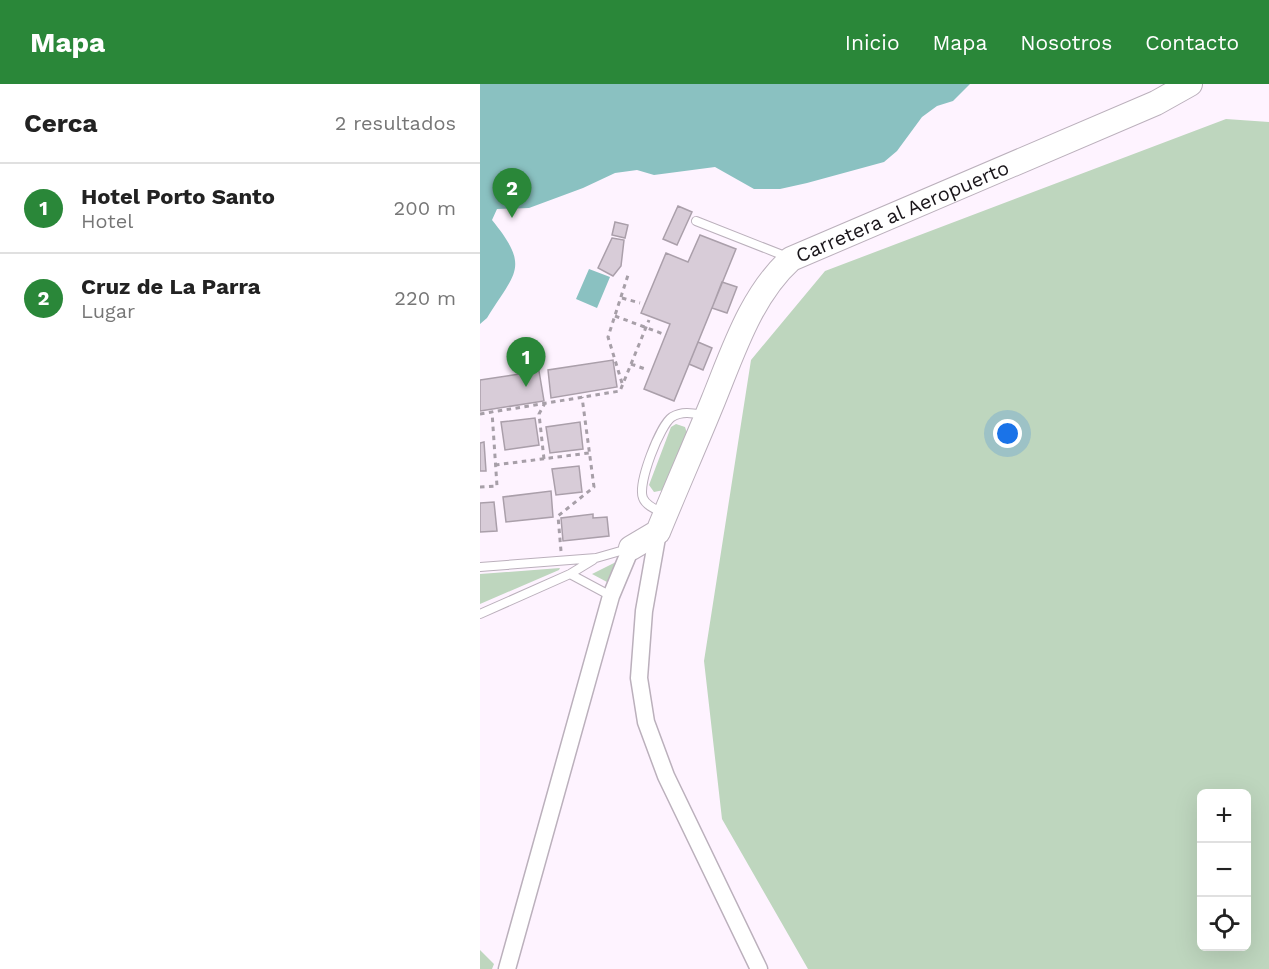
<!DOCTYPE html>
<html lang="es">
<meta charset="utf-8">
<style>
:root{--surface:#fff;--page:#f6f6f6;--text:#222;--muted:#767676;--line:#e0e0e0;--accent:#2a8739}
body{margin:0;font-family:"Work Sans",sans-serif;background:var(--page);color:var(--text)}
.controls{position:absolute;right:18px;bottom:18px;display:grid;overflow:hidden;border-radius:9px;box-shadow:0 6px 24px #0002}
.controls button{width:54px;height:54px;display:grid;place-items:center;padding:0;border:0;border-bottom:2px solid var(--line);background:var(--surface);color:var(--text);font:30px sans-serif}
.you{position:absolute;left:528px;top:350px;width:21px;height:21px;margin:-15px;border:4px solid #fff;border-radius:50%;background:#1a73e8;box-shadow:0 0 0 9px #1a73e833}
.badge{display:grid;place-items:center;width:39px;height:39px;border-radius:50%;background:var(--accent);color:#fff;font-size:20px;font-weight:700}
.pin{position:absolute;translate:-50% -50px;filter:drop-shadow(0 2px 3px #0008)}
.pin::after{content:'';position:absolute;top:32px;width:21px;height:18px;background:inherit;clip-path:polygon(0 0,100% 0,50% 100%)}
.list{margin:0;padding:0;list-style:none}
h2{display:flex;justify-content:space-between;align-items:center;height:78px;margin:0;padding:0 24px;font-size:26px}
h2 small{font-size:20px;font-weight:400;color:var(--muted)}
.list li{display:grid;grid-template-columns:39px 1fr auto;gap:18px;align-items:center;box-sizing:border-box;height:90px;padding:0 24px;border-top:2px solid var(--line)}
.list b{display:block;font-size:22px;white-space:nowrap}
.list p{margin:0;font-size:20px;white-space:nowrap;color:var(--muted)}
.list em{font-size:20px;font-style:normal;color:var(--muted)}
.icon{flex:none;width:33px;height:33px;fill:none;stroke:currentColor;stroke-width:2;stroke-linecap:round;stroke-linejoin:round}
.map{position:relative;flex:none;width:789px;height:885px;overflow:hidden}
header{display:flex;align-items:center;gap:36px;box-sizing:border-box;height:84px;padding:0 30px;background:var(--accent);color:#fff}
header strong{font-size:28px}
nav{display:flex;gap:33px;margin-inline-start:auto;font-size:21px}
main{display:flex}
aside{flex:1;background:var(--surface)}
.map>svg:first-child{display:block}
</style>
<header>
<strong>Mapa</strong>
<nav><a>Inicio</a><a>Mapa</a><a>Nosotros</a><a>Contacto</a></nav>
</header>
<main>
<aside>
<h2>Cerca<small>2 resultados</small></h2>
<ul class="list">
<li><span class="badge">1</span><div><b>Hotel Porto Santo</b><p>Hotel</p></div><em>200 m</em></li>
<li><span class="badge">2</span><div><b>Cruz de La Parra</b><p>Lugar</p></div><em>220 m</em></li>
</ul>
</aside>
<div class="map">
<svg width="789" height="885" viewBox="0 0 789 885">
<rect width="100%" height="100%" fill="#fef3ff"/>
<!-- green -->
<path fill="#bed6be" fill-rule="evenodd" d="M746 35 789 38V885H328L242 735 224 577 271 276 345 187ZM722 710H766V862H722Z
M196 340 205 343 207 349 184 406 174 408 169 401 191 343Z
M136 478 127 498 112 490Z
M80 484 79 486 0 520V490Z
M0 866 14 880 12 885H0Z"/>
<!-- water -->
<path fill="#8ac1c1" d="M0 0H490L473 17 457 22 442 33 417 67 404 78 327 99 300 105H274L235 83 174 91 157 86 135 89 103 104 49 124 17 125 12 136C51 184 35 188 7 234L0 240Z
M109 185 130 193 117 224 96 215Z"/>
<!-- building -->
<path fill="#d8ccd8" stroke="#aa9faa" stroke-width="1.5" d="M198 122 212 128 197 161 183 155Z
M135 138 148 141 145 154 132 151Z
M220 151 256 165 194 317 164 305 190 240 161 229 186 169 208 178Z
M132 154 144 156 141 182 133 192 118 184Z
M242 198 257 203 247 229 232 224Z
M218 258 232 264 223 286 209 280Z
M133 276 137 303 71 314 68 286Z
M59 287 64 317 0 327V296Z
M55 334 59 361 25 366 21 338Z
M100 338 103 365 70 369 66 343Z
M4 358 6 387H0V359Z
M99 382 102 408 76 411 72 385Z
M71 407 73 433 26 438 23 413Z
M14 418 17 447 0 448V419Z
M113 430V434L127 433 129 452 83 457 81 434Z"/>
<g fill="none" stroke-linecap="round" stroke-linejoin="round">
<defs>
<path id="lane" d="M216 137 310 174
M185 430C177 426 166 422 163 414 157 400 180 341 192 333 202 327 212 329 223 331
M0 483 116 474 151 464
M90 490 131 512
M0 530 90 490 113 476"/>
<path id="street" d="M178 448 164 527 159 594 166 638 186 692 279 885
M27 885 131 512 151 464"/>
<g id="secondary">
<path id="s1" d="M151 464 178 448C196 404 215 361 233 317 253 268 271 211 311 175L676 19 710 0"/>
</g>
</defs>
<!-- lane casing -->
<use href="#lane" stroke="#bbb0bc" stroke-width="10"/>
<!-- street casing -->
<use href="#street" stroke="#bbb0bc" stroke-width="19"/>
<!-- secondary casing -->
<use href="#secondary" stroke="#bbb0bc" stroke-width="26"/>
<!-- path -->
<path stroke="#a79fa8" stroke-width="3" stroke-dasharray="4.5 4.5" stroke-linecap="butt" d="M142 214 160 219
M135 232 186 251
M151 280 168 286
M142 299 128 253 149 188
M0 330 140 307 169 236
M64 375 59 330 65 319
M15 381 109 369
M0 403 17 402 12 328
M81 467 78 432 114 403 102 313"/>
<!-- lane -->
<use href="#lane" stroke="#fff" stroke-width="8"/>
<!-- street -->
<use href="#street" stroke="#fff" stroke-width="16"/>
<!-- secondary -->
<use href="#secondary" stroke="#fff" stroke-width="24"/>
</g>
<g text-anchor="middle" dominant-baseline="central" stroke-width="4.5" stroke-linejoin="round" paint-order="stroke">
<!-- street labels -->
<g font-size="20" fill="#19151a" stroke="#fff">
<text stroke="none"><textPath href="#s1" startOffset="458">Carretera al Aeropuerto</textPath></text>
</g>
</g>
</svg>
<div class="controls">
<button>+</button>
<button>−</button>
<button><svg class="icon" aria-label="locate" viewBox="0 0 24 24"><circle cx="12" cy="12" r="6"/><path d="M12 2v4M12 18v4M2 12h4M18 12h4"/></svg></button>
</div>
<div class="you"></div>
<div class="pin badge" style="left:46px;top:303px">1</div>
<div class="pin badge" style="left:32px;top:134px">2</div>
</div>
</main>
